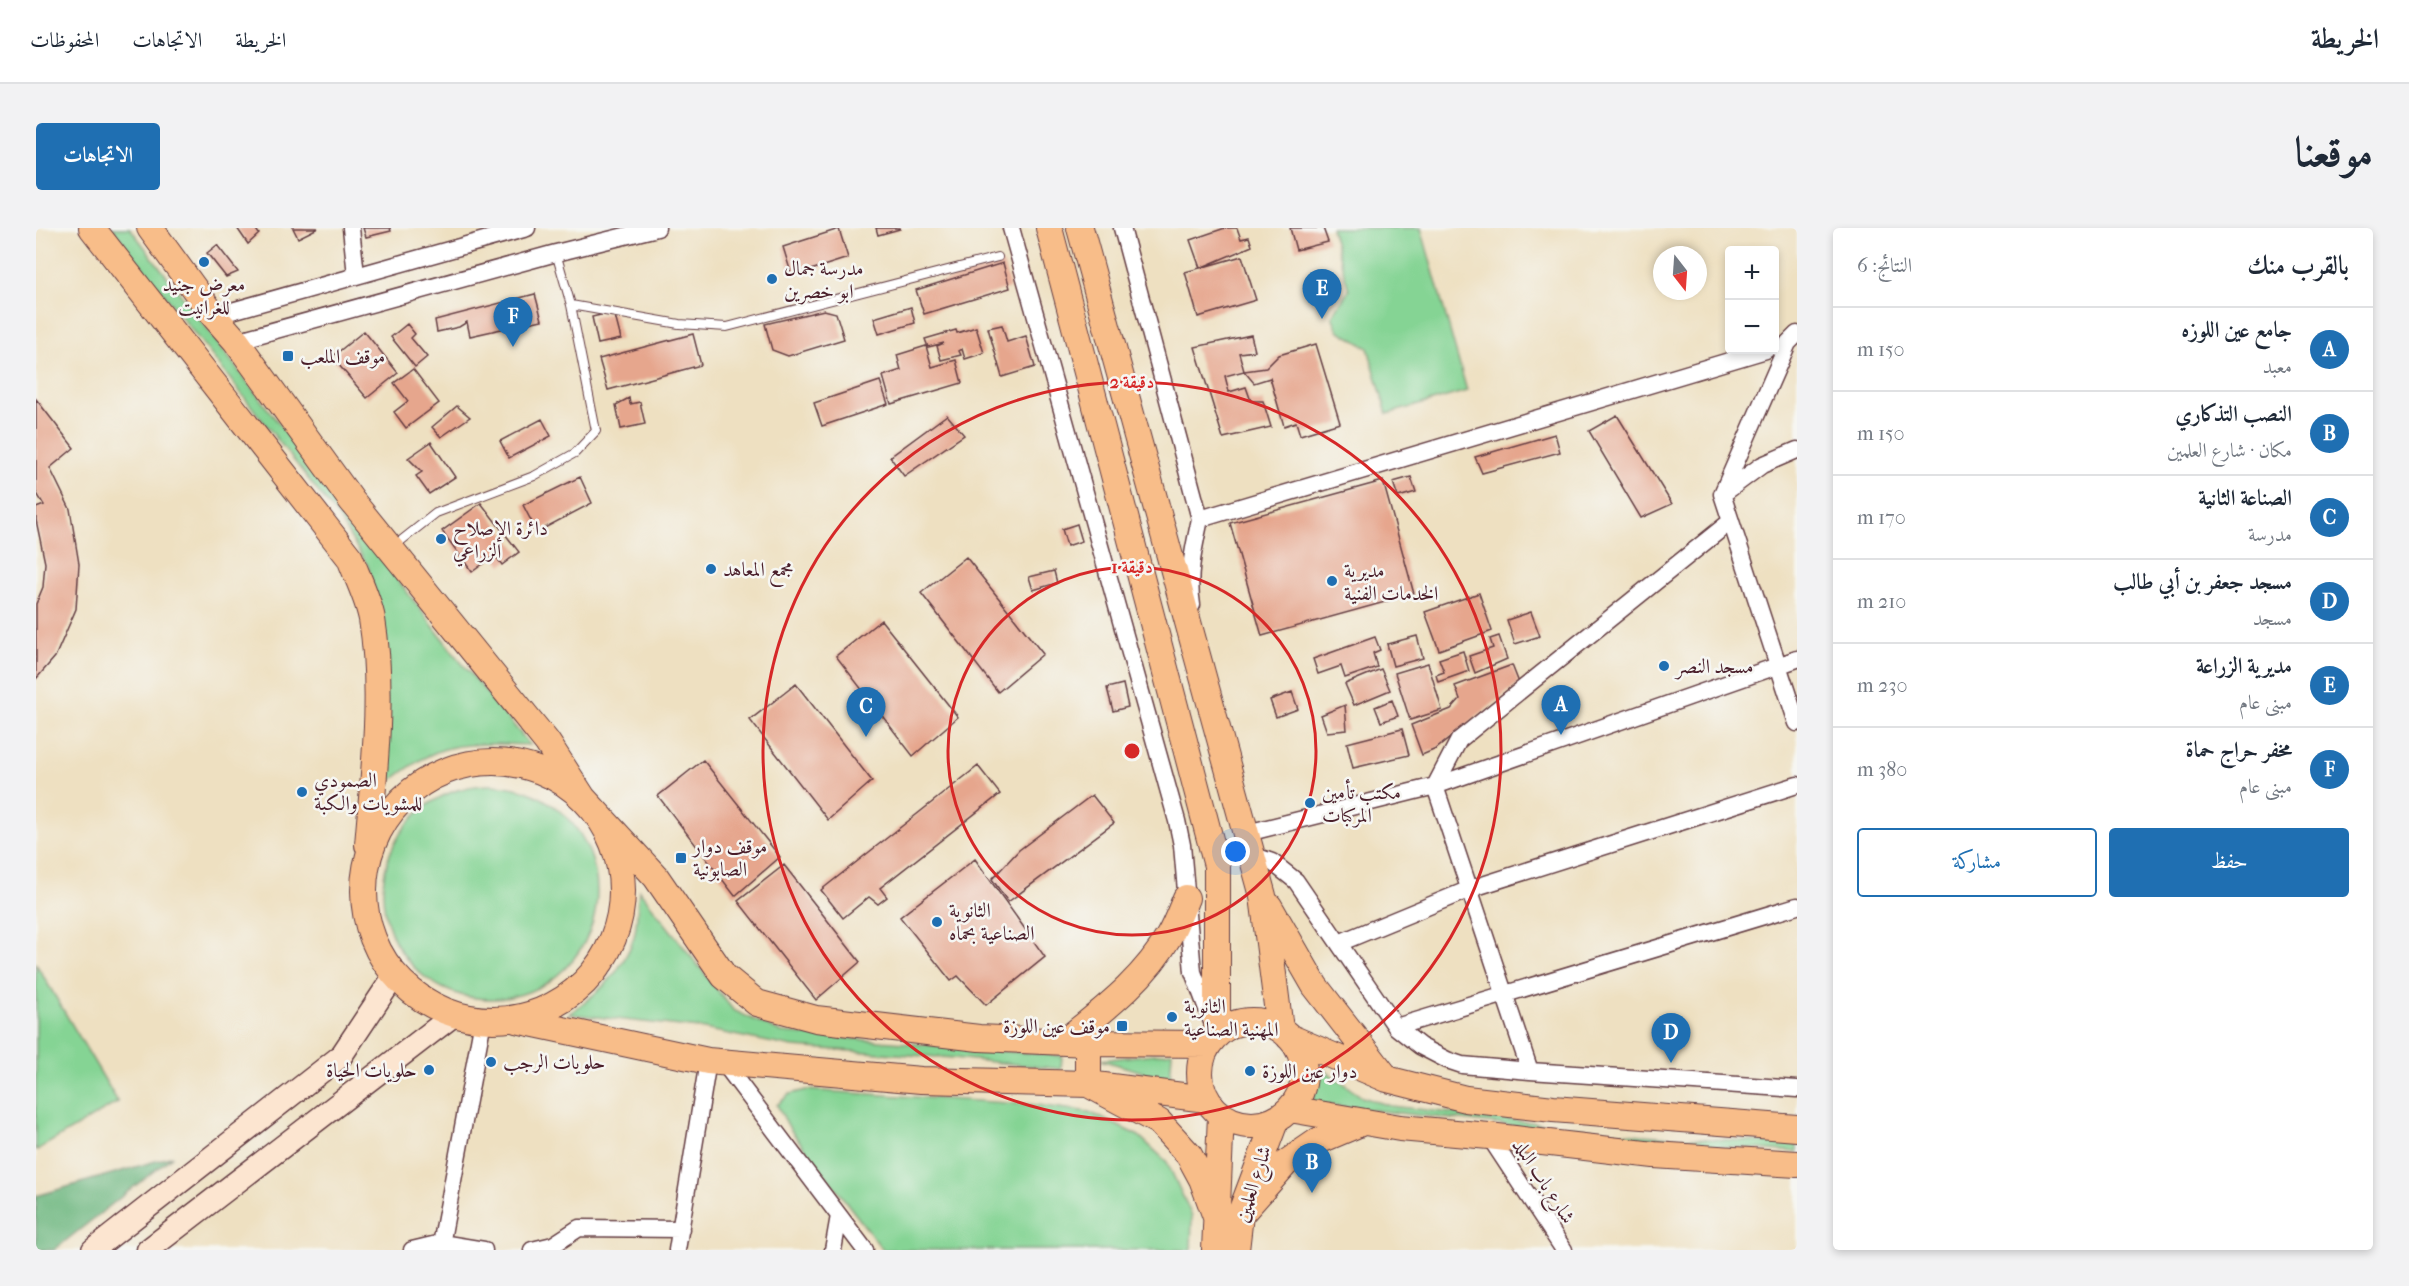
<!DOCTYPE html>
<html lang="ar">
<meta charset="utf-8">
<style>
:root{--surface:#fff;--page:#f2f2f3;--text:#1f2937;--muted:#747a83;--line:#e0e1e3;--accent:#1f6fb2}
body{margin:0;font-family:"IM FELL French Canon",Amiri,serif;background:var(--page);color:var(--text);direction:rtl}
.controls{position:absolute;right:18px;top:18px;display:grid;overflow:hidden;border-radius:6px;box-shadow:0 3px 9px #0003}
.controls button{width:54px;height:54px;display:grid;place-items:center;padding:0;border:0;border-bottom:2px solid var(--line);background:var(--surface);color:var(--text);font:30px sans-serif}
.compass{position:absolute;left:1617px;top:18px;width:54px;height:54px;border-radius:50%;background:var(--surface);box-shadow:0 3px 9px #0003;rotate:163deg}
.you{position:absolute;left:1200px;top:624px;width:21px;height:21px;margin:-15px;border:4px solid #fff;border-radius:50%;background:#1a73e8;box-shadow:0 0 0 9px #1a73e833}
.badge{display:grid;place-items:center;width:39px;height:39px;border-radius:50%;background:var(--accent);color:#fff;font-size:20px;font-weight:700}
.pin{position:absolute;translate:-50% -50px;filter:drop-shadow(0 2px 3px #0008)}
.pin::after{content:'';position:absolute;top:32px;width:21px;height:18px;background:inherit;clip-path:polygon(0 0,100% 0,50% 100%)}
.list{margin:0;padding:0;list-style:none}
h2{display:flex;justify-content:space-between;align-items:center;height:78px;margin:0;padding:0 24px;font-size:26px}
h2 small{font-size:20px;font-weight:400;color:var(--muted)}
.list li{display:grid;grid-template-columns:39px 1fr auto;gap:18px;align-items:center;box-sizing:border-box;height:84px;padding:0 24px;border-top:2px solid var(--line)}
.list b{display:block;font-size:22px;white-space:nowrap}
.list p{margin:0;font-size:20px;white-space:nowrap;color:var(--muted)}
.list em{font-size:20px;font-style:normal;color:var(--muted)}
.actions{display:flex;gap:12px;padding:18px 24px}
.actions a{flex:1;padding:14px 0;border:2px solid var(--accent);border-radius:6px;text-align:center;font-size:21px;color:var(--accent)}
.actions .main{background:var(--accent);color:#fff}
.map{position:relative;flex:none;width:1761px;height:1022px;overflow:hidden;direction:ltr;border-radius:6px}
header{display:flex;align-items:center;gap:36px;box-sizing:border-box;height:84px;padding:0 30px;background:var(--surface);border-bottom:2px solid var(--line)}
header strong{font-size:28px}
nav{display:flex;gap:33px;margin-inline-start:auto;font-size:21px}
.intro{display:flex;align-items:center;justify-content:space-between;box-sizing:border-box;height:144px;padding:0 36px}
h1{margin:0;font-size:42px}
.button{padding:15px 27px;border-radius:6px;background:var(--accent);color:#fff;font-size:21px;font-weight:700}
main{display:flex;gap:36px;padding:0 36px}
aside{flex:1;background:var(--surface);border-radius:6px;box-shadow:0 3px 9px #0003}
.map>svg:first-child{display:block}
</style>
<header>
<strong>الخريطة</strong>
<nav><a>الخريطة</a><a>الاتجاهات</a><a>المحفوظات</a></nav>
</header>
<div class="intro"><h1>موقعنا</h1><a class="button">الاتجاهات</a></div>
<main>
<aside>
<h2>بالقرب منك<small>النتائج: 6</small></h2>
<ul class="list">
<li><span class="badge">A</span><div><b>جامع عين اللوزه</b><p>معبد</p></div><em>150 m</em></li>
<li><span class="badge">B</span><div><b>النصب التذكاري</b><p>مكان · شارع العلمين</p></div><em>150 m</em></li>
<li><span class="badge">C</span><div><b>الصناعة الثانية</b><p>مدرسة</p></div><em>170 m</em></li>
<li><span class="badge">D</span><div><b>مسجد جعفر بن أبي طالب</b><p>مسجد</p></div><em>210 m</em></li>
<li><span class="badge">E</span><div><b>مديرية الزراعة</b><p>مبنى عام</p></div><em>230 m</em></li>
<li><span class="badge">F</span><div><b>مخفر حراج حماة</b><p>مبنى عام</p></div><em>380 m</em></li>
</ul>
<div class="actions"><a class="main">حفظ</a><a>مشاركة</a></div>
</aside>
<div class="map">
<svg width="1761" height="1022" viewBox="0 0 1761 1022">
<rect width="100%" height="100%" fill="#f6f6f2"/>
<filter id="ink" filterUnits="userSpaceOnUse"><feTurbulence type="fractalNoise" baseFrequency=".0167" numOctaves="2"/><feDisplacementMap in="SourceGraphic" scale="12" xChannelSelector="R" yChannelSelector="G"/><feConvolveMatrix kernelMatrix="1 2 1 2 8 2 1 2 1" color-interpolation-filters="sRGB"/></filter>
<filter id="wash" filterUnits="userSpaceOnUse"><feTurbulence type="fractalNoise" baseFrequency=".008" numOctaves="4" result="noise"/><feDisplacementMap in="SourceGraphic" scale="24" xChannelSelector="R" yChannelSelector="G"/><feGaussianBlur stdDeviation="1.35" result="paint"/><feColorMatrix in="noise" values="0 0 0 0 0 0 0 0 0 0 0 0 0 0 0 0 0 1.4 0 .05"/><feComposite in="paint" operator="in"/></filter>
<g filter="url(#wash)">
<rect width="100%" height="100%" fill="#eee0c1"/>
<!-- green -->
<path fill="#85d494" stroke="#687a60" stroke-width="1.5" d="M76 0H94L419 427 494 517C468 516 429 514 406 522 382 530 363 547 343 562L342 377 332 338 302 289Z
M1295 0H1385L1431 163 1351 186 1332 120 1302 102 1296 88 1313 62Z
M347 664a107 107 0 1 1 214 0a107 107 0 1 1-214 0Z
M603 662 697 782 746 805 1026 828 1025 841 918 830 757 819 663 800 533 786C563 764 586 746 598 709 602 694 601 677 603 662Z
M0 736 82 874 1 922 0 920Z
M1136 824 1134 852 1065 832Z
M1287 841 1326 869 1355 878 1605 907 1761 916V924L1601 912 1276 875 1282 845Z
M770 862 1002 877 1053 884 1103 908 1131 934 1156 988 1155 1022H847L754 901 741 877 754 866Z"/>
<!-- forest -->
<path fill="#6cb67e" stroke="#5b6a54" stroke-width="1.5" d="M137 928 18 1022H0V968Z"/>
<g id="blocks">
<!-- building -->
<path fill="#e6a68d" d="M201 0H219L223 6 212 16Z
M257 0H282L262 10Z
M327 0H354L355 3 330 9Z
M840 0H864V1L842 7Z
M1189 0H1201L1205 11 1213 9 1216 18 1164 40 1206 28 1220 72 1162 89 1149 44 1164 40 1154 12Z
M1254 0H1287L1292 14 1260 22Z
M803 1 812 30 756 48 747 19Z
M181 17 202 44 190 49 171 25Z
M967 35 974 60 888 86 880 62Z
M499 66 506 92 434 108 431 94 423 99 401 104 399 92Z
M875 79 879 95 843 106 838 90Z
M788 82 800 85 808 111 752 128 736 122 729 96Z
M578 84 585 111 562 116 556 89Z
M371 96 379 106 375 110 391 129 379 139 355 109Z
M966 97 971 114 990 108 999 139 966 149 952 100Z
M940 99 948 125 929 131 926 121 923 123 925 127 905 132 901 118 908 115 892 119 889 111 920 102 921 105Z
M328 103 362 145 331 170 296 129Z
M657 106 665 137 572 162 563 131Z
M1215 107 1219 123 1203 125 1208 143 1189 148 1193 164 1210 159 1215 173H1227L1235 199 1187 210 1159 119Z
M1280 116 1304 195 1264 207 1260 194 1248 198 1234 150 1218 155 1208 143 1230 140 1243 127Z
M890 118 896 139 920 132 926 155 855 176 847 148 865 142 861 127Z
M377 141 403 175 370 200 358 184 372 173 358 155Z
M844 153 852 176 786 198 778 175Z
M593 170 594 176 604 174 609 196 585 201 580 177Z
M0 171 38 220 14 240 34 281 43 336 40 381 19 429 0 451V376L7 359 9 335 0 292V280L8 277 0 264Z
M421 178 434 189 405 209 396 199Z
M911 187 928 207 868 248 854 229Z
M1581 187 1636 276 1605 290 1553 203Z
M506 191 515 208 473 230 464 213Z
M1519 206 1524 224 1446 245 1439 229Z
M395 214 419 249 393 266 380 248 386 244 372 230Z
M544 249 556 275 501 304 487 277Z
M1375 249 1380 264 1362 269 1357 254Z
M1347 253 1378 366 1226 408 1194 295Z
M445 275 483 324 466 337 459 327 436 344 406 303Z
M1041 296 1046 313 1031 318 1026 301Z
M930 329 1007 426 962 464 885 365Z
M1018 343 1021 355 997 362 993 349Z
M1443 365 1456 403 1403 422 1389 384Z
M1495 384 1504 408 1479 416 1471 392Z
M845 392 922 489 877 528 800 428Z
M1381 408 1387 430 1357 438 1351 416Z
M1463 408 1471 431 1439 445 1433 428 1457 420 1454 411Z
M1339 409 1344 422 1337 425 1341 439 1309 450 1305 438 1282 446 1277 431Z
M1427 423 1433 443 1402 454 1400 447 1408 444 1403 431Z
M1392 435 1406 482 1374 492 1359 445Z
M1476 437 1483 455 1400 521 1386 527 1375 497 1415 481 1424 471 1419 458Z
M1345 441 1354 462 1318 477 1309 456Z
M760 456 836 553 792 592 714 492Z
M1087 456 1092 479 1077 483 1071 460Z
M1256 464 1262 481 1240 489 1234 472Z
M1356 472 1362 488 1345 494 1339 479Z
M1309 477 1311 502 1291 504 1285 487Z
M1366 501 1373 527 1317 540 1311 515Z
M667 532 744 629 699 668 622 568Z
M942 538 964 566 844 660 851 669 842 676 833 669 807 690 785 662Z
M1056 567 1078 595 972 674 956 651 983 622Z
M939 631 1009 729 950 777 922 748 915 753 864 689Z
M748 637 824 734 780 772 702 673Z"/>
</g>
</g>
<g filter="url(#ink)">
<use href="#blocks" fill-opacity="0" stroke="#633c42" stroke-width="1.5"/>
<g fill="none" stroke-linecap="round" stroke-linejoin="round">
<defs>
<path id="service" d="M535 77 643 96 691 99 962 29
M357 319 400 285 498 248 539 225 560 203 535 77 520 25"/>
<path id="minor" d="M315 0 320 47
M975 0 1141 593 1146 617 1157 744 1176 794
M1086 0 1164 291C1158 319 1151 348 1156 377
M178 88 491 0
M1761 106 1752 115 1686 266 1761 495
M200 113 520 25 621 0
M1687 266 1726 237 1761 222
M1164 291 1730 122
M1211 605 1399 558 1761 431
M1216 627 1236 634 1260 653 1360 799 1384 818 1411 832 1426 837 1494 843 1761 861
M1303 715 1434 661 1761 557
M1360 799 1761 678
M687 834 829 1022
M1494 843 1399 558 1423 512 1695 293
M1453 908 1528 1022
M376 1022 405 1015 448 1022
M404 1022 447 792
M496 1022 517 1017 543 1000 645 1001
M641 1022 672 833
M797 1022 803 988"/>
<path id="secondary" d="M57 1022 305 828 359 747
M112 1022 419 786"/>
<path id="primary" d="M56 0 314 330C321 349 332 370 336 391 348 465 338 543 332 617
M114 0 178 88 200 113 316 273 511 514 547 570 620 649 688 748 721 775 780 791 943 810 1052 815 1173 816
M1013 0 1181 638V807
M1044 0 1227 668 1244 801
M328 663a129 129 0 1 1 258 0a129 129 0 1 1-258 0Z
M1233 678 1279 758 1349 848
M480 792 672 833 885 852 1052 856 1170 871
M1164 845a52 52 0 1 1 104 0a52 52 0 1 1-104 0Z
M1253 809 1351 851 1430 871 1517 881 1761 900
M1028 814C1066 783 1108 752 1133 708 1140 696 1145 682 1150 670
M1052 815V856L1123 894 1153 927 1166 951 1180 989
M1254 881 1364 900 1453 908 1618 927 1761 936
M1204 987 1250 935 1282 913 1327 894
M1179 1022 1185 887
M1200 1022 1204 987 1240 891"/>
</defs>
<!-- service casing -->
<use href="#service" stroke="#633c42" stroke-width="10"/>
<!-- minor casing -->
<use href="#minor" stroke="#633c42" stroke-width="19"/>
<!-- secondary casing -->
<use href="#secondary" stroke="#633c42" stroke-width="25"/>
<!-- primary casing -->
<use href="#primary" stroke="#633c42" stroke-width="28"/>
<!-- service -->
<use href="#service" stroke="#fff" stroke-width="8"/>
<!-- minor -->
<use href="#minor" stroke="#fff" stroke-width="16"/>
<!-- secondary -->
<use href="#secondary" stroke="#fce5d0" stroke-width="22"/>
<!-- primary -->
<use href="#primary" stroke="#f8bd89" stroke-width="26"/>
</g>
</g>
<!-- distance rings -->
<g fill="none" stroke="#d62828" stroke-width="3">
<circle cx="1096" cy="523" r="184"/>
<circle cx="1096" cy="523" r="369"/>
</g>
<!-- markers -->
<g fill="#1f6fb2" stroke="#f6f6f2" stroke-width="2">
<circle cx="168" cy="34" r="6"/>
<circle cx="736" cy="51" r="6"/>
<rect x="246" y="122" width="12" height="12" rx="3"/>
<circle cx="405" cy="311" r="6"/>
<circle cx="675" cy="341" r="6"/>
<circle cx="1296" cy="353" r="6"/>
<circle cx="1628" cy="438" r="6"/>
<circle cx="266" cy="564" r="6"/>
<circle cx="1274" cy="575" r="6"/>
<rect x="639" y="624" width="12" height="12" rx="3"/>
<circle cx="901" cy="694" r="6"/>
<circle cx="1136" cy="789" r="6"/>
<rect x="1080" y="792" width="12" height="12" rx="3"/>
<circle cx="455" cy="834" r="6"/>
<circle cx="393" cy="842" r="6"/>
<circle cx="1214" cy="843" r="6"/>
</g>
<g text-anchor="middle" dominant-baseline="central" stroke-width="5" stroke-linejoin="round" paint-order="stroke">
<!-- poi labels -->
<g font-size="20" fill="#4a1f2b" stroke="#f6f6f2" text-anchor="start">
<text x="748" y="40">مدرسة جمال<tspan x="748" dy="23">ابو خصرين</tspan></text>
<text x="168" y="56" text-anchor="middle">معرض جنيد<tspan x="168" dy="23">للغرانيت</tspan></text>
<text x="264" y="128">موقف الملعب</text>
<text x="417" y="300">دائرة الإصلاح<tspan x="417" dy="23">الزراعي</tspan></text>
<text x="687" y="341">مجمع المعاهد</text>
<text x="1308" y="342">مديرية<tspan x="1308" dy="23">الخدمات الفنية</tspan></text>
<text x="1640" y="438">مسجد النصر</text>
<text x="278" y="552">الصمودي<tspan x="278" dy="23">للمشويات والكبة</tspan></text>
<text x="1286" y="564">مكتب تأمين<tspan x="1286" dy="23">المركبات</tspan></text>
<text x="657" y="618">موقف دوار<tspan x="657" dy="23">الصابونية</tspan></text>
<text x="913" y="682">الثانوية<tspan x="913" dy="23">الصناعية بحماه</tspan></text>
<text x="1148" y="778">الثانوية<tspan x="1148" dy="23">المهنية الصناعية</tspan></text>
<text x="1074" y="798" text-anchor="end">موقف عين اللوزة</text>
<text x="467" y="834">حلويات الرجب</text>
<text x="381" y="842" text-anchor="end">حلويات الحياة</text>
<text x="1226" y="843">دوار عين اللوزة</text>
</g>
<!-- street labels -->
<g font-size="20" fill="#4a1f2b" stroke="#f6f6f2">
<text transform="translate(1508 953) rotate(57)">شارع باب البلد</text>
<text transform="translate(1217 956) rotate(-72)">شارع العلمين</text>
</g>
</g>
<circle cx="1096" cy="523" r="9" fill="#d62828" stroke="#f6f6f2" stroke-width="3"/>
<g font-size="18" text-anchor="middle" font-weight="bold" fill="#d62828" stroke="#f6f6f2" stroke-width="5" stroke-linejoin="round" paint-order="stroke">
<text x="1096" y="160">2 دقيقة</text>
<text x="1096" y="345">1 دقيقة</text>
</g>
</svg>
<div class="controls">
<button>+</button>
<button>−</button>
</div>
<svg class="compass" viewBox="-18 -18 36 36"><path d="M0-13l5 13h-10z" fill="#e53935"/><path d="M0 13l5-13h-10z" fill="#747a83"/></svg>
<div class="you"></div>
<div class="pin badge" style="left:1525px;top:507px">A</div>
<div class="pin badge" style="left:1276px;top:965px">B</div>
<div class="pin badge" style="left:830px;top:509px">C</div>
<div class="pin badge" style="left:1635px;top:835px">D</div>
<div class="pin badge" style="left:1286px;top:91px">E</div>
<div class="pin badge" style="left:477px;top:119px">F</div>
</div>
</main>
